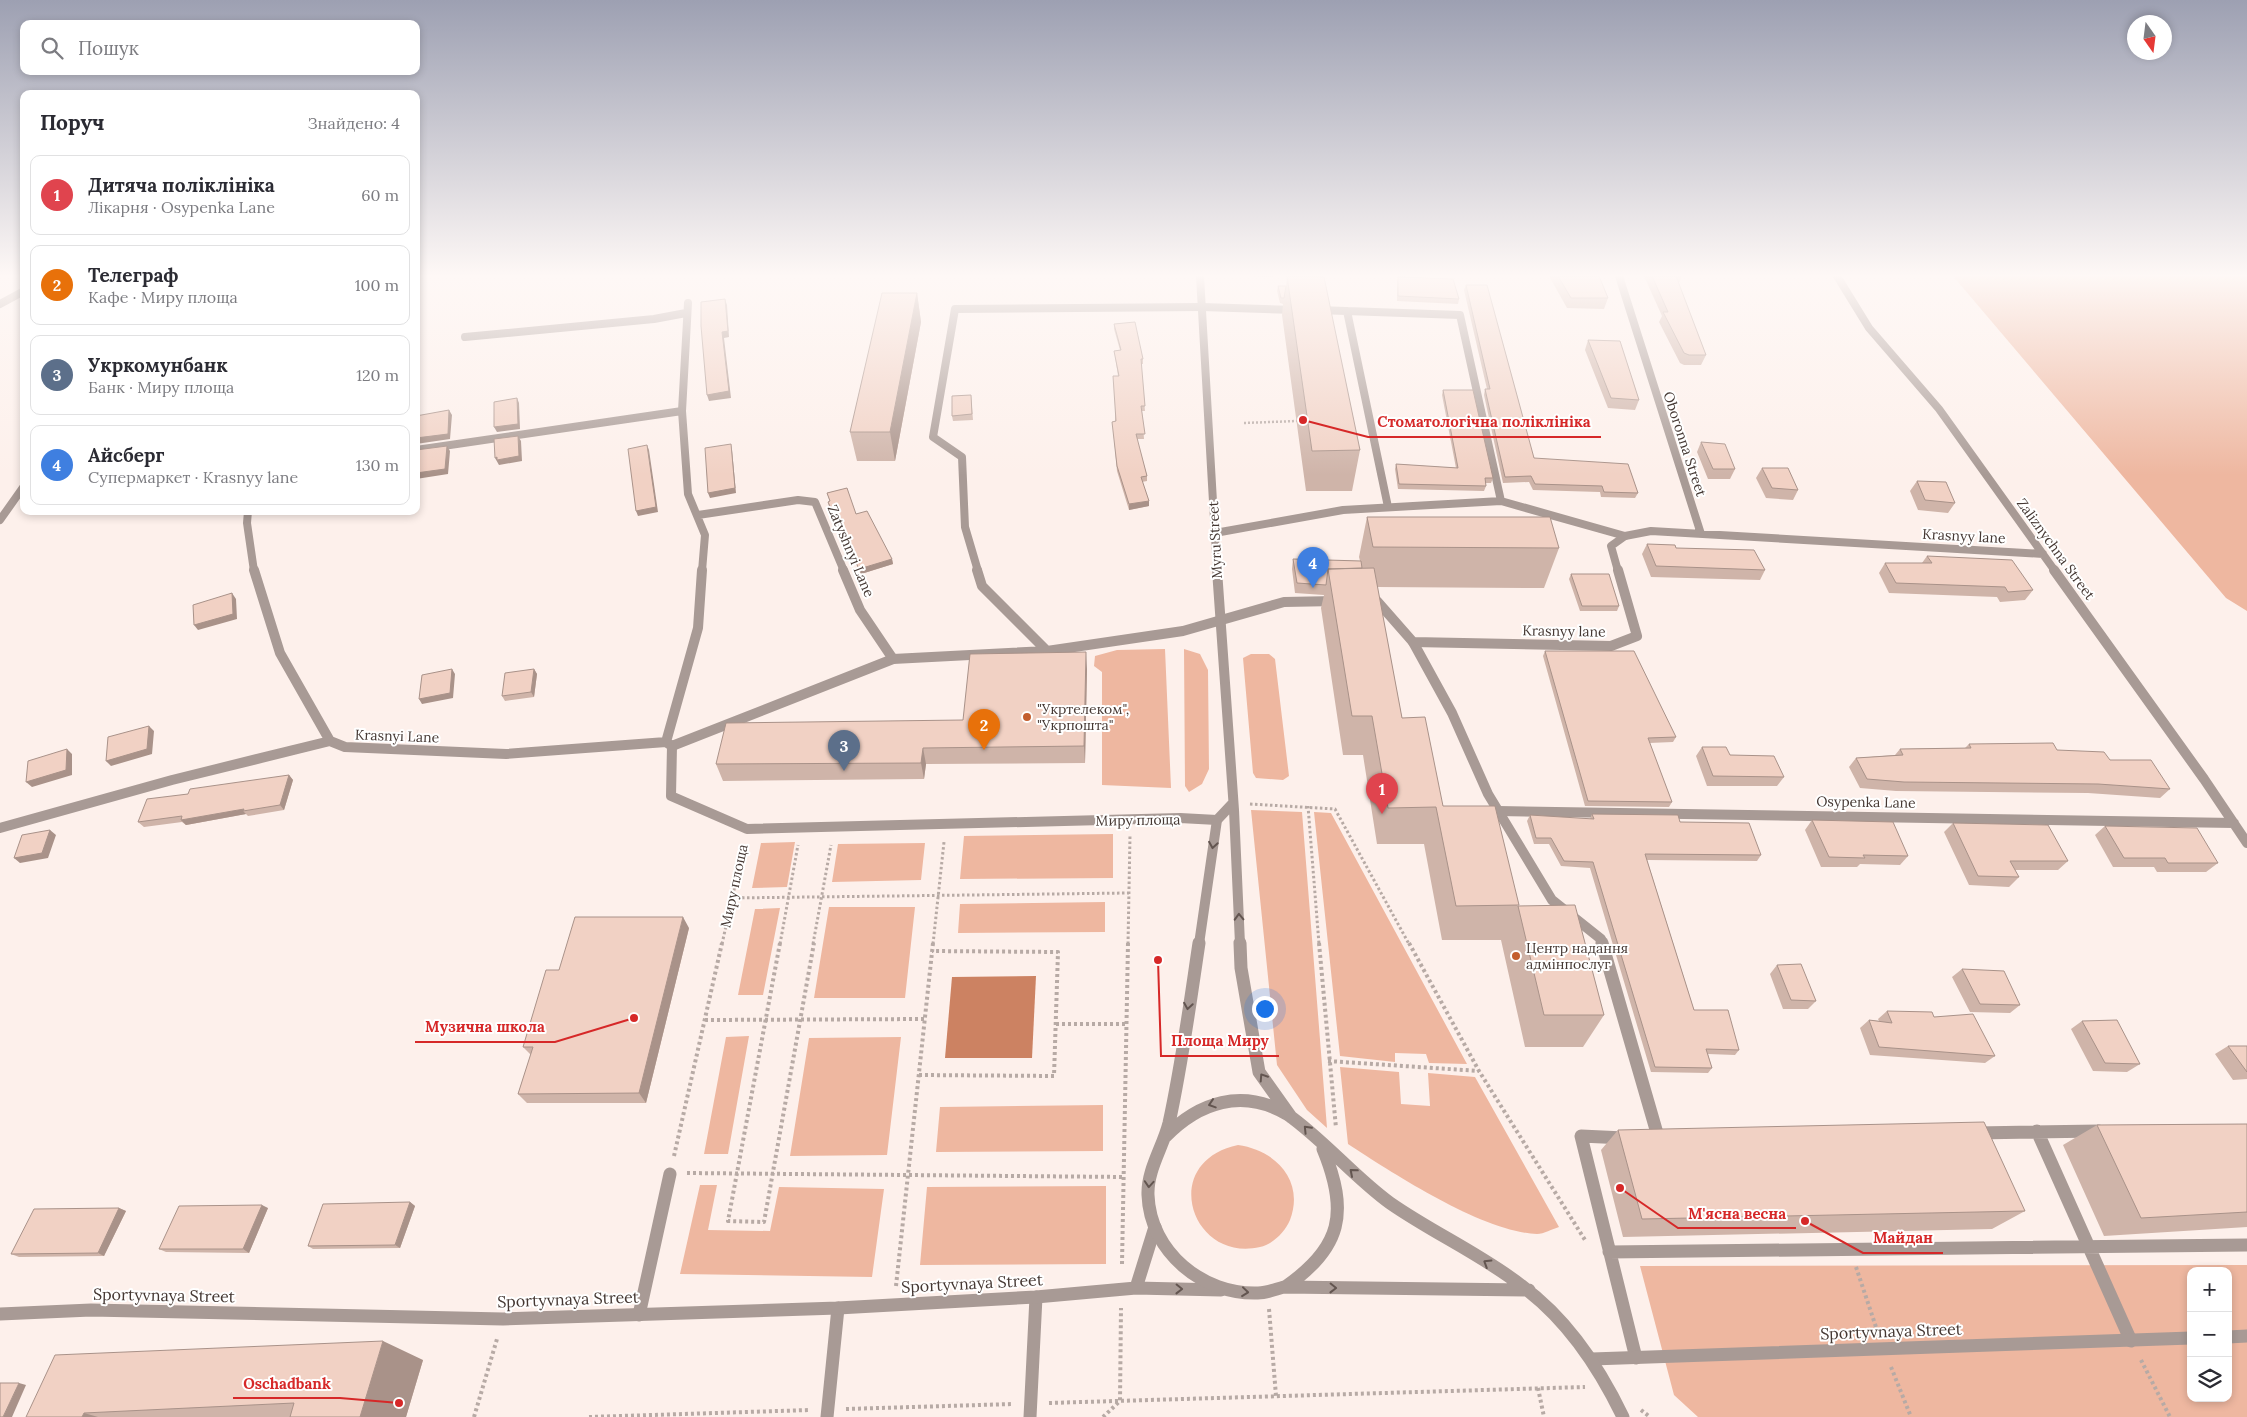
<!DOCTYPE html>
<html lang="uk">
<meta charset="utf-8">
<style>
:root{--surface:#fff;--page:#f2f2f3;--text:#2b2b33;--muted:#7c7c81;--line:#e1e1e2;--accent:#111827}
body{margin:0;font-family:Lora,serif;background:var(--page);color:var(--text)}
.controls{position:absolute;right:15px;bottom:15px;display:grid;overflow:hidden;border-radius:10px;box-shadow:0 2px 8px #0003}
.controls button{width:45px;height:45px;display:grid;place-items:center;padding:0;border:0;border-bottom:1px solid var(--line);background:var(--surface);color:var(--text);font:25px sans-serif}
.compass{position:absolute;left:2127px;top:15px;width:45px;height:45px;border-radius:50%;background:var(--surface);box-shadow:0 2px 8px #0003;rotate:166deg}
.you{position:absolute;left:1264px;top:1008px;width:18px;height:18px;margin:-12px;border:4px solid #fff;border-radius:50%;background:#1a73e8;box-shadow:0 0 0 8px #1a73e833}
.badge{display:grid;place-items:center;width:32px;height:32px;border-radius:50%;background:var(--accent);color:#fff;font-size:16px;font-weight:700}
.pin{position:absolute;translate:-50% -41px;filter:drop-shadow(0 1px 2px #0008)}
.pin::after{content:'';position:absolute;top:26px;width:18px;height:15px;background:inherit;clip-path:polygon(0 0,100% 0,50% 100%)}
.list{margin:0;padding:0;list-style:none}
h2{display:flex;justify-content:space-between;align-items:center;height:65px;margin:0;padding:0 20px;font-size:21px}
h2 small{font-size:16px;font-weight:400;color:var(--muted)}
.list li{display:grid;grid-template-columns:32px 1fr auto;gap:15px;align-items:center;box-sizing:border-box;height:80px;margin:0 10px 10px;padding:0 10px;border:1px solid var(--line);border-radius:10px}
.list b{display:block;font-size:19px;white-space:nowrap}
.list p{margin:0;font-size:16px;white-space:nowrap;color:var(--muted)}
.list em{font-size:16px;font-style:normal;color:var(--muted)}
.icon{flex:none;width:28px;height:28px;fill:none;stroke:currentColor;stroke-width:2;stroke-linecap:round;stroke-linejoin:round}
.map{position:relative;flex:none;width:2247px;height:1417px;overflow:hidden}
.search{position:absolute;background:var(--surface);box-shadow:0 2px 8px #0003;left:20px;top:20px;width:400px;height:55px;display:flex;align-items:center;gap:12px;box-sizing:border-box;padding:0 18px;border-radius:10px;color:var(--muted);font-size:19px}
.panel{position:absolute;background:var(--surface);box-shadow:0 2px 8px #0003;left:20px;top:90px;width:400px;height:425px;border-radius:10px}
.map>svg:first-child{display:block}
</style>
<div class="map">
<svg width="2247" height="1417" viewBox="0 0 2247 1417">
<rect width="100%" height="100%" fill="#fdf0eb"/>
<!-- green -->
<path fill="#eeb7a0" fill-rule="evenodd" d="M1953 276H2247V611L2226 598Z
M1165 649 1171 788 1102 785V672L1094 666 1095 656 1117 650Z
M1184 649 1200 654 1208 670 1209 769 1202 784 1189 792 1185 786Z
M1251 654H1269L1275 659 1289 776 1283 780 1256 778 1253 773 1243 658Z
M1251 810 1302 812 1327 1128 1307 1110 1277 1065Z
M1314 812 1331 813 1467 1064 1429 1063 1426 1054 1395 1053V1062L1340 1056Z
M1113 834V878L960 879 964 836Z
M795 842 787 887 752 888 761 843Z
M925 843 921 880 832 882 838 844Z
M1105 902V932L958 933 960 904Z
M829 907H915L905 998H814Z
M780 908 763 995H738L755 909Z
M749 1036 728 1154H704L726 1037Z
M901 1037 887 1155 790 1156 809 1038Z
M1340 1067 1399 1072 1401 1104 1430 1106 1428 1073 1475 1077 1559 1227C1552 1229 1544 1234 1537 1234 1483 1232 1394 1174 1348 1144Z
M1103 1105V1151L936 1152 940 1107Z
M1238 1145C1275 1150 1305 1180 1290 1220 1285 1232 1273 1244 1260 1247 1191 1263 1158 1162 1238 1145Z
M700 1185H717L708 1230 770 1231 779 1187 884 1189 872 1277 680 1274Z
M1106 1186V1264L920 1265 927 1187Z
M2247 1265V1417H1698L1674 1395 1640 1266ZM2191 1271H2228V1398H2191Z"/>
<!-- water -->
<path fill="#cc8262" d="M1036 976 1032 1058H945L952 977Z"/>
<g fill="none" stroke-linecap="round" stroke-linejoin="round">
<!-- path-far2 -->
<path stroke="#b7aaa5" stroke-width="2.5" stroke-dasharray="2 2" stroke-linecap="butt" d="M1244 423 1297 421"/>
<!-- path-far1 -->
<path stroke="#b7aaa5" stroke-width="3" stroke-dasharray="2.5 2.5" stroke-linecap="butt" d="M1250 804 1335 809 1409 944
M1308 806 1319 944
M732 898 1129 893
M722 944 744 845
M780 944 798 845
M813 944 831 845
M933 944 944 842
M1128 944 1130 835"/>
<!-- path -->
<path stroke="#b7aaa5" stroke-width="4" stroke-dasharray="3 3" stroke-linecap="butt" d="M780 943 728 1221 764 1222 814 943
M1319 943 1336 1128
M1409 943 1479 1071 1585 1240
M705 1020 925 1019
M1056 1024H1127
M1328 1061 1479 1071
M919 1075 1054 1076 1058 952 932 951
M674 1156 722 943
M687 1173 1124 1177
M1122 1264 1128 943
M1856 1267 1877 1330
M896 1286 933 943
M1269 1309 1276 1396
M2141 1360 2170 1417
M1891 1367 1911 1417
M1538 1388 1544 1417
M1049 1403 1585 1387
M846 1409 1013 1404
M1641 1410 1650 1417
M474 1417 497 1339
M589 1417 810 1410
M1103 1417 1120 1401 1121 1308"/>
<!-- service-far2 -->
<path stroke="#a89a95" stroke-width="8" d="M1202 307 1296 310
M1318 310 1460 315 1501 501
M1347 311 1388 507
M1215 533 1343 510 1501 501 1625 536"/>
<!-- service-far1 -->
<path stroke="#a89a95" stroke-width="10" d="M1413 642 1452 713 1488 794 1552 900 1601 939 1603 944
M672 746 893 659"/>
<!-- service -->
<path stroke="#a89a95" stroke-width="13" d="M1602 943 1659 1140
M2037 1131 2131 1341
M1976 1133 2099 1131
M1624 1138 1581 1136 1636 1358
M1609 1252 2247 1245
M639 1315 670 1174
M827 1417 838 1308
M1030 1417 1036 1297"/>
<!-- minor-far2 -->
<path stroke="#a89a95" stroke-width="8" d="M1619 276 1701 534
M1837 276 1869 328 1939 409 2055 571
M688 303 682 411 688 494 705 535 702 571
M0 304 24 291
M465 337 654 319 686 313
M416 450 682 411
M248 511 247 523 254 571
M698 515 798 500 815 502 844 571
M0 520 24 486
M978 571 965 527 962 457 933 437 955 309 1202 307
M1618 571 1611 546 1625 536 1651 531 2043 554"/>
<!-- minor-far1 -->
<path stroke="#a89a95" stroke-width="10" d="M254 570 280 653 330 741
M843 570 860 610 893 659 1047 651 1183 631 1284 602 1336 601
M977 570 982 586 1047 651
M2054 570 2204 779 2247 843
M1371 601H1377L1413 642 1611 646 1637 636 1618 570
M666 742 698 628 702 570
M1498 811 2234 823
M0 828 172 780 330 741 345 747 506 754 666 742 672 746 671 796 747 829 1180 818 1217 820"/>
<!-- minor -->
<path stroke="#a89a95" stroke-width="13" d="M1136 1288 1155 1227
M0 1314 91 1310 503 1319 838 1308 1036 1297 1136 1288 1221 1290
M2228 1337 2247 1336
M1592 1359 2191 1338"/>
<!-- tertiary-far2 -->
<path stroke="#a89a95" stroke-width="8" d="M1200 276 1217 571"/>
<!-- tertiary-far1 -->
<path stroke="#a89a95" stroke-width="10" d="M1217 570 1234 810 1240 944
M1199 944 1217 820 1233 803"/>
<!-- tertiary -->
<path stroke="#a89a95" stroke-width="13" d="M1199 943C1190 1003 1182 1064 1169 1123 1163 1147 1147 1170 1148 1195 1150 1252 1203 1295 1258 1293 1267 1293 1276 1289 1284 1287L1529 1290
M1240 943 1241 968 1259 1072 1291 1117
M1165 1137C1199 1102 1242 1088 1287 1114 1324 1140 1353 1176 1390 1203 1433 1233 1481 1254 1522 1286 1567 1319 1599 1367 1623 1417
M1285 1287C1342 1248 1349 1212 1323 1149"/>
</g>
<!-- wall -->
<path fill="#cfb4a9" d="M1246 276H1274L1273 277Z
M1287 276 1360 450 1352 491H1306L1282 315 1283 304 1280 303 1277 291 1278 286H1286Z
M1549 276H1599L1608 298 1604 309 1567 308Z
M1644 276H1682L1679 283H1678L1706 355 1701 365H1684L1680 363 1659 322 1662 316Z
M1398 277 1459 299 1458 304 1397 301V282Z
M1466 285 1534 458 1638 493 1635 498 1601 497 1600 492 1533 490 1529 482 1503 483 1484 395 1485 389H1487L1464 290Z
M917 293 921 322 895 461H857L850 432Z
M1114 324 1143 359V364H1141L1145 411H1142L1144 439H1137L1147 476V481L1142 482 1149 501V506L1129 510 1117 471 1113 427 1112 422 1115 421 1118 376 1115 356 1114 351 1120 350 1114 329Z
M1588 340 1639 400 1635 410 1608 408 1585 350Z
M1443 390 1493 478 1491 483H1485L1486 486 1484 491 1398 489 1395 469 1396 464 1456 468 1442 395Z
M971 395 973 420 953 421 952 416Z
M1701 442 1735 469 1730 479H1708L1697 452Z
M1762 468 1798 490 1793 500 1766 498 1756 478Z
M1917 481 1955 503 1948 513 1918 510 1910 491Z
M827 493 856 514 892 559 893 564 861 574 829 507 828 502H830Z
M1367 517 1559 548 1544 588 1377 587 1402 718 1443 806 1518 906 1604 1015 1583 1047H1525L1501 940H1442L1424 844H1377L1363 755H1343L1321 608 1324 595 1295 593 1292 569 1293 559 1360 561 1359 557Z
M1647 544 1765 570 1760 580 1651 577 1642 554Z
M1927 556 2033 590 2025 600 2000 602 1997 597 1889 593 1879 573 1885 563H1922Z
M1571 574 1619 606 1617 611H1580L1569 579Z
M1545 651 1676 737 1673 742 1649 743 1672 802 1669 807 1585 806 1543 656Z
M534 669 537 674 534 697 505 701 502 696Z
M1087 669 1085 763 926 764 924 779 723 781 716 764 963 720Z
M1969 744 2057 750 2110 760 2170 789 2160 798 2088 793 1896 791 1860 788 1849 767 1856 758 1895 755 1900 749 1965 748Z
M1702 747 1730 755 1784 777 1777 786H1707L1696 756Z
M289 775 293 780 284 810 248 816 246 814 186 825 182 822 144 827 138 822 188 794Z
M1592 814 1680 822 1761 855 1757 861 1647 860 1694 1010 1739 1050 1735 1055 1708 1054 1712 1068 1708 1073 1651 1072 1590 868 1561 866 1549 844H1534L1527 821 1530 815 1590 819Z
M1812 820 1908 856 1900 865 1860 864 1857 867H1821L1805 830Z
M1953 823 2068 861 2058 870H2015L2019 877 2009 887 1969 885 1944 832Z
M2105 826 2218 863 2206 872H2157L2154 867H2113L2095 835Z
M689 928 646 1103H527L518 1094 531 1055 523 1047 559 970Z
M1777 965 1816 1001 1808 1009H1783L1770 974Z
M1962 969 2020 1005 2010 1013 1970 1012 1952 977Z
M1887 1011 1934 1017 1995 1056 1985 1063 1870 1055 1860 1028 1869 1020 1879 1021 1878 1019Z
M2082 1021 2140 1064 2127 1072 2093 1071 2071 1029Z
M2228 1046H2247V1079L2233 1080 2215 1054Z
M2247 1124V1227L2104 1236 2063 1145 2097 1125Z
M1618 1130 2025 1211 1992 1229 1623 1237 1601 1150Z
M410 1202 415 1206 400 1248 313 1249 308 1246Z
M119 1208 126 1211 104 1256 19 1257 11 1254Z
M268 1208 249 1253 166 1252 159 1249Z
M423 1360 406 1417H26Z"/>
<!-- shaded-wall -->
<path fill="#a99289" d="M917 293 921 322 895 461 890 432Z
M725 299 727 305 729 337 724 338 731 398 709 401 707 395 722 332Z
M517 398 519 403 520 429 497 432 494 427Z
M449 410 452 415 450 439 416 444V438Z
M518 436 521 441 522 461 499 465 495 458Z
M731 444 732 450 736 493 710 498 708 493Z
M647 445 649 450 658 512 638 516 636 511Z
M447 446 450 451 448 474 416 479V473Z
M1149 501V506L1129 510V504Z
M892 559 893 564 861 574 859 569Z
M232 593 236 599 237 619 198 630 194 625Z
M1086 652 1087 669 1085 763 1084 746Z
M452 669 455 674 453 698 422 704 419 699Z
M534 669 537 674 534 697 531 692Z
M149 726 154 731 152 754 111 766 106 761Z
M923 748 926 764 924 779 921 763Z
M67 749 72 754V775L32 787 26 782Z
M289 775 293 780 284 810 280 805Z
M244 809 243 811 246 814 186 825 181 820Z
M50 830 56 835 48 858 20 863 14 858Z
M683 917 689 928 646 1103 639 1093Z
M410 1202 415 1206 400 1248 395 1245Z
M262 1205 268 1208 249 1253 243 1249Z
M119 1208 126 1211 104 1256 98 1253Z
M383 1341 423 1360 406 1417H360Z
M19 1383 26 1385 12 1417H3Z
M84 1413 98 1417H82Z"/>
<!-- building -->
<path fill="#f1d1c4" stroke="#a99289" d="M1287 276 1324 277 1360 450 1312 451Z
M1558 276H1599L1608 298H1571Z
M1652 276H1676L1706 355H1689L1684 353 1663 312H1668Z
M1398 277 1453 279 1459 299 1398 296Z
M1466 285H1487L1534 458 1628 464 1638 493 1604 492 1602 486 1535 484 1531 476 1505 477 1485 389H1490Z
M1278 286H1286L1284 298H1281Z
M882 293H917L890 432H850Z
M725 299 728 331 722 332 729 391 707 395 701 326V302Z
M1135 322 1143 359H1141L1145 406H1141L1145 434H1136L1147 476 1141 477 1149 501 1129 504 1117 466 1112 422 1116 421 1113 376H1119L1114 351 1121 350 1114 324Z
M1588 340 1620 341 1639 400 1611 398Z
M1443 390H1473L1493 478H1485L1486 486 1399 484 1396 464 1458 468Z
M971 395 972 414 952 416V396Z
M517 398 518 424 494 427V402Z
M449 410 448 434 416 438V416Z
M518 436 519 456 497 460V457L495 458 494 439Z
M1701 442 1725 444 1735 469H1713Z
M731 444 735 488 708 493 705 448Z
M647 445 656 507 636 511 628 449Z
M447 446 445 469 416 473V450Z
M1762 468H1788L1798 490 1772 488Z
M1917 481 1946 482 1955 503 1925 500Z
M847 488 856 514 867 511 892 559 859 569 828 502 830 501 827 493Z
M1367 517H1550L1559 548 1373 547Z
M1647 544 1675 545 1676 548 1754 550 1765 570 1656 566Z
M1927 556 2012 560 2033 590 2008 592 2005 587 1896 583 1885 563H1932Z
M1293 559 1361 561 1362 568 1328 569 1326 585 1297 583Z
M1374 568 1402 718 1425 717 1443 806H1495L1519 905 1456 906 1436 807 1388 808 1372 716H1352L1328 569Z
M1571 574H1609L1619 606H1582Z
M232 593 233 614 194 625 193 605Z
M1545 651H1634L1676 737 1648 738 1672 802 1588 801Z
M1086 652 1084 746 923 748 921 763 716 764 726 723 963 720 970 654Z
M452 669 450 693 419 699 422 675Z
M534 669 531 692 502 696 505 673Z
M149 726 147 749 106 761 108 737Z
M2053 743 2057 750 2104 752 2110 760H2151L2170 789 2098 784 1904 782 1867 779 1856 758 1903 755 1900 749 1971 748 1969 744Z
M1702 747H1726L1730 755 1774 756 1784 777 1713 776Z
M67 749 66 770 26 782 28 761Z
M289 775 280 805 243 811 244 809 181 820 182 816 138 822 147 799 188 794 190 789Z
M1592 814 1678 815 1680 822 1749 823 1761 855 1645 854 1694 1010H1728L1739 1050 1706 1049 1712 1068 1655 1067 1593 862 1564 861 1551 838H1536L1530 815 1594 819Z
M1812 820 1893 822 1908 856 1863 855 1865 858 1829 857Z
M1953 823 2048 825 2068 861H2010L2019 877 1978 876Z
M2105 826 2197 828 2218 863H2168L2165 858H2124Z
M50 830 42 853 14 858 22 835Z
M1575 905 1604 1015H1544L1518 906Z
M575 917H683L639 1093 518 1094 533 1047H523L546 970H559Z
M1801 964 1816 1001 1791 1000 1777 965Z
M1962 969 2004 971 2020 1005 1980 1004Z
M1887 1011 1932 1012 1934 1017 1973 1014 1995 1056 1879 1047 1869 1020 1892 1023Z
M2117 1020 2140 1064 2105 1063 2082 1021Z
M2228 1046H2247V1072Z
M1984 1122 2025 1211 1642 1219 1618 1130Z
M2247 1124V1212L2141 1218 2097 1125Z
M410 1202 395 1245 308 1246 323 1204Z
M262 1205 243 1249H159L179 1206Z
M119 1208 98 1253 11 1254 34 1209Z
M383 1341 360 1417H290L294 1403 84 1413 82 1417H26L55 1355Z
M0 1383H19L3 1417H0Z"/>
<!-- one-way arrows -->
<defs><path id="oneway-chevron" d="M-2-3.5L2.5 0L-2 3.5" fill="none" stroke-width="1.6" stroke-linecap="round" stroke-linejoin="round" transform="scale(1.25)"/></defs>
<g stroke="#635550">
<use href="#oneway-chevron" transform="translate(1213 845) rotate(99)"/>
<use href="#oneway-chevron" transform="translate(1239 917) rotate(-92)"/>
<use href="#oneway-chevron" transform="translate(1188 1006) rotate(99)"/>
<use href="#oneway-chevron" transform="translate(1263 1077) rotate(-123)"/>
<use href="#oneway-chevron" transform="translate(1212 1104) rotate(162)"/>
<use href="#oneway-chevron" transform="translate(1307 1129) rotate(-134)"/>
<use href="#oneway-chevron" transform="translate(1353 1172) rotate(-139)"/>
<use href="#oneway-chevron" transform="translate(1149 1184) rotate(94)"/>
<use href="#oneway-chevron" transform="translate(1487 1263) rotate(-148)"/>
<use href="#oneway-chevron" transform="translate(1333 1288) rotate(1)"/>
<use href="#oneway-chevron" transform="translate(1179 1289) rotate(1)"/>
<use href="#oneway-chevron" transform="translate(1245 1292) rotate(6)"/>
</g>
<!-- sky -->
<linearGradient id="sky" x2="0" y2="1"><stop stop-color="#9da0b2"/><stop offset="0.58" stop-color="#fef8f6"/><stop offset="1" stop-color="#fef8f6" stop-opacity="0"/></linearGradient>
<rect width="2247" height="475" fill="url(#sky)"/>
<!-- markers -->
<g fill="#c35d2d" stroke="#fff" stroke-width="2">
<circle cx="1027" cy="717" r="5"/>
<circle cx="1516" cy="956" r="5"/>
</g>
<g text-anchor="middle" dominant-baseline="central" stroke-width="4" stroke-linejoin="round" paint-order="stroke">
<!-- street labels -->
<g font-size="14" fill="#453833" stroke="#fff">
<text transform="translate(1685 444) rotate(72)">Oboronna Street</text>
<text transform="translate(1964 536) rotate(3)">Krasnyy lane</text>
<text transform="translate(1215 540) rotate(-93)">Myru Street</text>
<text transform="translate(2056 549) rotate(54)">Zaliznychna Street</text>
<text transform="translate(851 551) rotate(67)">Zatyshnyi Lane</text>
<text transform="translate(1564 631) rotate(1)">Krasnyy lane</text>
<text transform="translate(397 736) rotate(2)">Krasnyi Lane</text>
<text transform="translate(1866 802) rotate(1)">Osypenka Lane</text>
<text transform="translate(1138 820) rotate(-1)">Миру площа</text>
<text transform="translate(734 886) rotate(-78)">Миру площа</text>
</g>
<!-- poi labels -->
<g font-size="14" fill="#453833" stroke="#fff" text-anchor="start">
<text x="1037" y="709">"Укртелеком",<tspan x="1037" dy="16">"Укрпошта"</tspan></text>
<text x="1526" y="948">Центр надання<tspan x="1526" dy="16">адмінпослуг</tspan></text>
</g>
<!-- near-street labels -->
<g font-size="16" fill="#453833" stroke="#fff">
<text transform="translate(972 1283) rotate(-3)">Sportyvnaya Street</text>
<text transform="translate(164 1295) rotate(1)">Sportyvnaya Street</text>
<text transform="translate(568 1299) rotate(-2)">Sportyvnaya Street</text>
<text transform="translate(1891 1331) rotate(-2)">Sportyvnaya Street</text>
</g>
</g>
<!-- callouts -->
<path fill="none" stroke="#d62828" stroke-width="2" d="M1303 420L1368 437H1601M634 1018L555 1042H415M1158 960L1161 1056H1279M1620 1188L1678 1228H1796M1805 1221L1863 1253H1943M399 1403L340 1398H233"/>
<g fill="#d62828" stroke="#fff" stroke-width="2">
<circle cx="1303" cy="420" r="5"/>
<circle cx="634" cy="1018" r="5"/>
<circle cx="1158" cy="960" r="5"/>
<circle cx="1620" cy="1188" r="5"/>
<circle cx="1805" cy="1221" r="5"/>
<circle cx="399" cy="1403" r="5"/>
</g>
<g font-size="15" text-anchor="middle" font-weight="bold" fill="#d62828" stroke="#fff" stroke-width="4" stroke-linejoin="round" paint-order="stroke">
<text x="1484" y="427">Стоматологічна поліклініка</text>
<text x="485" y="1032">Музична школа</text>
<text x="1220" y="1046">Площа Миру</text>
<text x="1737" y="1219">М'ясна весна</text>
<text x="1903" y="1243">Майдан</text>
<text x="287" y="1389">Oschadbank</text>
</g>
</svg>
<div class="controls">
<button>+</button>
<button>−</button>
<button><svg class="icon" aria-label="layers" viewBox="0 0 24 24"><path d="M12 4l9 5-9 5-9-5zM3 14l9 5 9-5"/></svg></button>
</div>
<svg class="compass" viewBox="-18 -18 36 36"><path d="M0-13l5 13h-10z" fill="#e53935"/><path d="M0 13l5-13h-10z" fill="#7c7c81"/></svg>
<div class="you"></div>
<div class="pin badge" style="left:1382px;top:814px;background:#e0444e">1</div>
<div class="pin badge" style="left:984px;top:750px;background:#e8710a">2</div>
<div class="pin badge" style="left:844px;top:771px;background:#5c6f8a">3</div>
<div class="pin badge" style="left:1313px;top:588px;background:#3f7fe0">4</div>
<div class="search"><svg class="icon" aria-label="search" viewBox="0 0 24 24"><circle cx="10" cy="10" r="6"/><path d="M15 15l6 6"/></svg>Пошук</div>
<section class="panel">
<h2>Поруч<small>Знайдено: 4</small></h2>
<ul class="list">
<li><span class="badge" style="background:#e0444e">1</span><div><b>Дитяча поліклініка</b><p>Лікарня · Osypenka Lane</p></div><em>60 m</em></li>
<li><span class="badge" style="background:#e8710a">2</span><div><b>Телеграф</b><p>Кафе · Миру площа</p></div><em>100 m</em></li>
<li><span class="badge" style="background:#5c6f8a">3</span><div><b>Укркомунбанк</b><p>Банк · Миру площа</p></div><em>120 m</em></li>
<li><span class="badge" style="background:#3f7fe0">4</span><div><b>Айсберг</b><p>Супермаркет · Krasnyy lane</p></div><em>130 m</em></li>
</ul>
</section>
</div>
